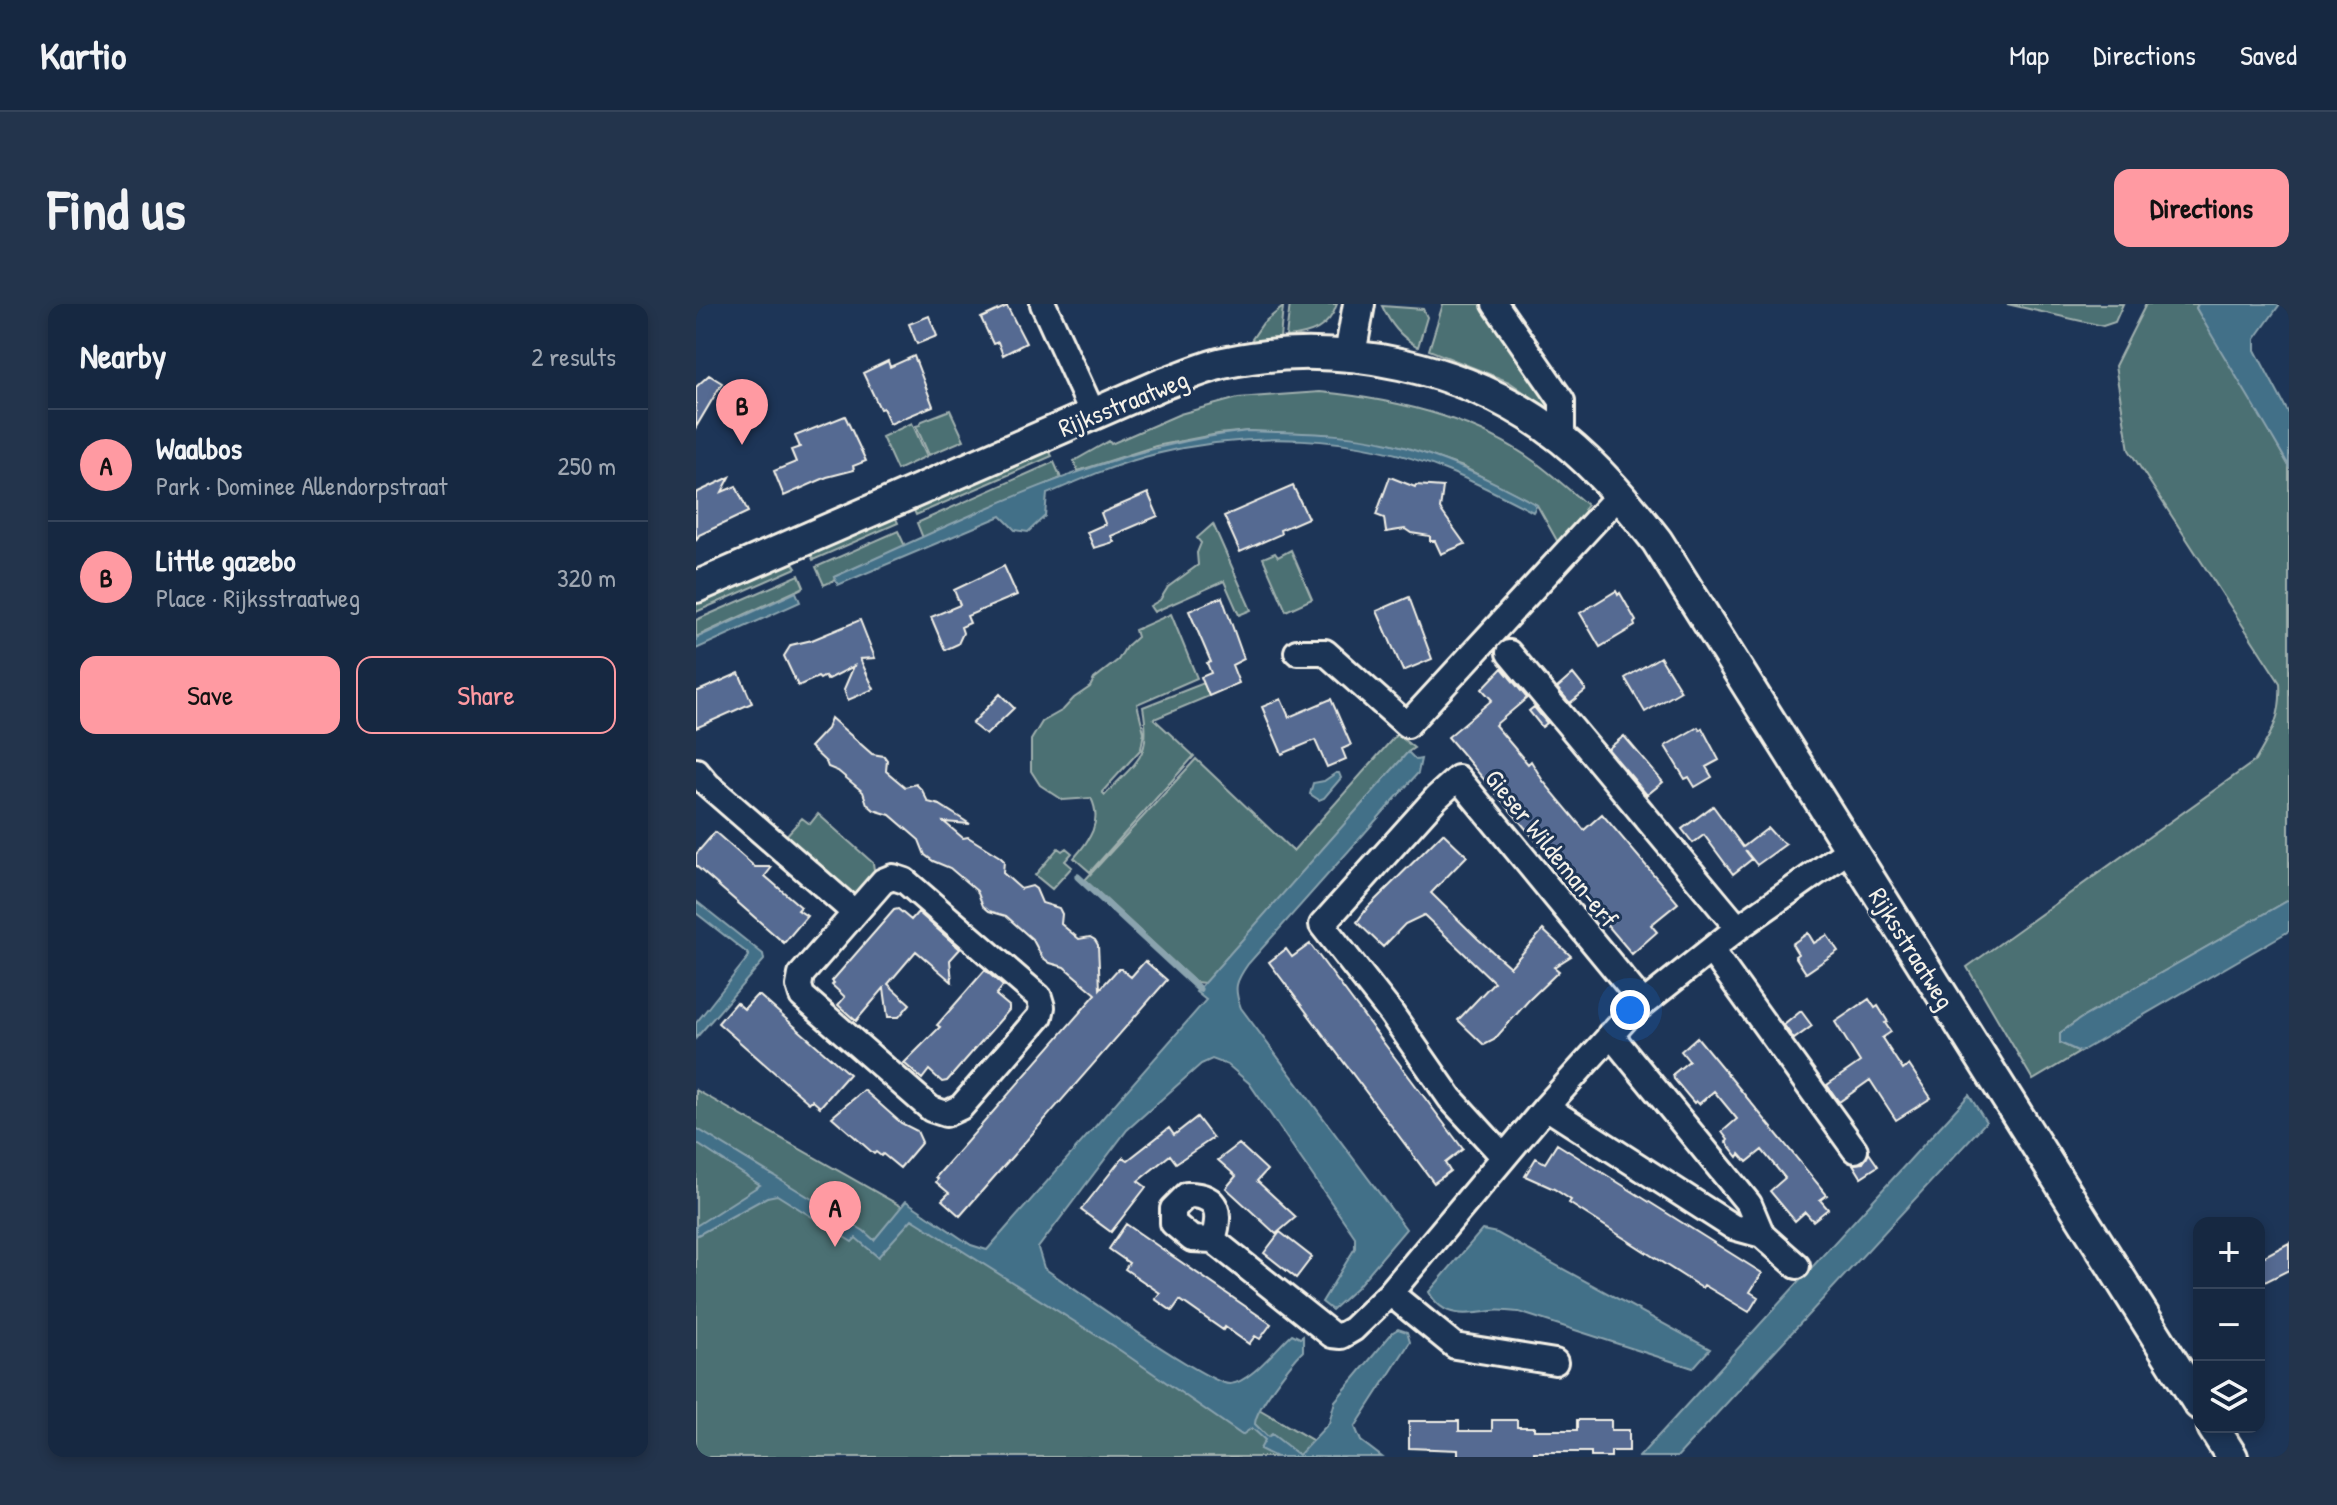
<!DOCTYPE html>
<meta charset="utf-8">
<style>
:root{--surface:#162841;--page:#23344c;--text:#f1f3f6;--muted:#9ea6b1;--line:#35445a;--accent:#ff9aa2}
body{margin:0;font-family:"Patrick Hand",sans-serif;background:var(--page);color:var(--text)}
.controls{position:absolute;right:24px;bottom:24px;display:grid;overflow:hidden;border-radius:16px;box-shadow:0 4px 12px #0003}
.controls button{width:72px;height:72px;display:grid;place-items:center;padding:0;border:0;border-bottom:2px solid var(--line);background:var(--surface);color:var(--text);font:40px sans-serif}
.you{position:absolute;left:934px;top:706px;width:28px;height:28px;margin:-20px;border:6px solid #fff;border-radius:50%;background:#1a73e8;box-shadow:0 0 0 12px #1a73e833}
.badge{display:grid;place-items:center;width:52px;height:52px;border-radius:50%;background:var(--accent);color:#111;font-size:26px;font-weight:700}
.pin{position:absolute;translate:-50% -66px;filter:drop-shadow(0 2px 4px #0008)}
.pin::after{content:'';position:absolute;top:42px;width:28px;height:24px;background:inherit;clip-path:polygon(0 0,100% 0,50% 100%)}
.list{margin:0;padding:0;list-style:none}
h2{display:flex;justify-content:space-between;align-items:center;height:104px;margin:0;padding:0 32px;font-size:34px}
h2 small{font-size:26px;font-weight:400;color:var(--muted)}
.list li{display:grid;grid-template-columns:52px 1fr auto;gap:24px;align-items:center;box-sizing:border-box;height:112px;padding:0 32px;border-top:2px solid var(--line)}
.list b{display:block;font-size:30px;white-space:nowrap}
.list p{margin:0;font-size:26px;white-space:nowrap;color:var(--muted)}
.list em{font-size:26px;font-style:normal;color:var(--muted)}
.actions{display:flex;gap:16px;padding:24px 32px}
.actions a{flex:1;padding:18px 0;border:2px solid var(--accent);border-radius:16px;text-align:center;font-size:28px;color:var(--accent)}
.actions .main{background:var(--accent);color:#111}
.icon{flex:none;width:44px;height:44px;fill:none;stroke:currentColor;stroke-width:2;stroke-linecap:round;stroke-linejoin:round}
.map{position:relative;flex:none;width:1593px;height:1153px;overflow:hidden;border-radius:16px}
header{display:flex;align-items:center;gap:48px;box-sizing:border-box;height:112px;padding:0 40px;background:var(--surface);border-bottom:2px solid var(--line)}
header strong{font-size:38px}
nav{display:flex;gap:44px;margin-inline-start:auto;font-size:28px}
.intro{display:flex;align-items:center;justify-content:space-between;box-sizing:border-box;height:192px;padding:0 48px}
h1{margin:0;font-size:56px}
.button{padding:20px 36px;border-radius:16px;background:var(--accent);color:#111;font-size:28px;font-weight:700}
main{display:flex;gap:48px;padding:0 48px}
aside{flex:1;background:var(--surface);border-radius:16px;box-shadow:0 4px 12px #0003}
.map>svg:first-child{display:block}
</style>
<header>
<strong>Kartio</strong>
<nav><a>Map</a><a>Directions</a><a>Saved</a></nav>
</header>
<div class="intro"><h1>Find us</h1><a class="button">Directions</a></div>
<main>
<aside>
<h2>Nearby<small>2 results</small></h2>
<ul class="list">
<li><span class="badge">A</span><div><b>Waalbos</b><p>Park · Dominee Allendorpstraat</p></div><em>250 m</em></li>
<li><span class="badge">B</span><div><b>Little gazebo</b><p>Place · Rijksstraatweg</p></div><em>320 m</em></li>
</ul>
<div class="actions"><a class="main">Save</a><a>Share</a></div>
</aside>
<div class="map">
<svg width="1593" height="1153" viewBox="0 0 1593 1153">
<rect width="100%" height="100%" fill="#1d3557"/>
<filter id="ink" filterUnits="userSpaceOnUse"><feTurbulence type="fractalNoise" baseFrequency=".0125" numOctaves="2"/><feDisplacementMap in="SourceGraphic" scale="16" xChannelSelector="R" yChannelSelector="G"/><feConvolveMatrix kernelMatrix="1 2 1 2 8 2 1 2 1" color-interpolation-filters="sRGB"/></filter>
<g filter="url(#ink)">
<!-- green -->
<path fill="#4b7073" stroke="#a0b0ae" stroke-width="2" d="M594 0H641C633 25 614 31 590 33Z
M747 0H791L861 104 852 105 813 78 733 46Z
M1311 0H1427L1419 18 1407 22Z
M1450 0H1502L1500 4 1550 85 1593 162V596L1384 715 1364 729V739L1384 748 1337 776 1271 663 1559 457C1576 428 1586 413 1584 379L1433 146 1419 62Z
M686 2 727 5 731 13 722 43C704 32 695 21 686 2Z
M587 3 584 34 554 38 567 19Z
M624 88C698 95 778 113 839 158 857 171 873 186 891 201L888 205 892 209 864 242 841 201 767 163 726 149 632 131 552 127 522 130 460 142 382 167 378 157 413 137 415 140 484 110 542 94Z
M254 106 268 136 233 151 220 122 224 121 226 117Z
M216 119 231 152 201 166 186 133Z
M351 143 356 152 220 211 216 202Z
M358 158 365 174 227 234 221 219Z
M198 210 202 219 117 256 113 247Z
M517 220 555 306 543 311 528 277 458 308 454 302 464 296 472 283 502 261 501 249 505 239 501 234Z
M202 227 209 242 138 273 139 276 128 281 120 263Z
M595 246 616 295 590 307 567 254 579 249 582 253Z
M94 255 100 264 0 308V295Z
M103 271 108 283 104 285 0 333V316Z
M475 310 501 374 441 400 448 428 445 445 406 488 409 491C442 455 456 454 447 403L508 379 513 392 458 415 498 452 394 568 378 554C393 537 407 518 395 494L367 496 344 481 335 467V436L346 418 367 406 378 394 394 383 398 375 422 356 430 343 441 333 439 326Z
M701 430 718 444 712 448 509 679 499 678 389 576 500 455 597 547Z
M122 510 177 559 179 572 160 590H154L88 534 106 514 114 520Z
M362 544 366 547 370 544 376 549 369 557 376 563 356 585 339 571Z
M0 786 556 1101 645 1153H0Z"/>
<!-- water -->
<path fill="#436f88" stroke="#8aa3ae" stroke-width="2" d="M1502 0H1584L1559 35V46L1593 110V162C1563 109 1530 57 1500 4Z
M552 127C598 129 648 128 693 139 746 152 794 175 841 201L837 208C808 193 780 178 749 166 659 130 553 127 460 150 423 159 386 175 351 190L349 212 332 228 319 226 305 212 142 281 138 273C271 214 406 143 552 127Z
M100 288 104 298 0 345V334Z
M712 448 720 456 725 455 722 469 552 660C540 677 537 684 545 704L710 925 661 983 636 1006 626 998 659 944V933L553 779 532 761 516 755 505 760 431 826 342 944 348 964C374 982 513 1082 534 1080 554 1079 581 1043 596 1030L604 1034 607 1032V1047C595 1059 559 1105 559 1120L572 1133 576 1130 603 1151 633 1119 639 1097 697 1028 702 1025 711 1028 714 1038 659 1123 665 1137 686 1153H580L564 1145 569 1136 556 1124 546 1131 425 1047 216 915 182 953 160 934 156 938 81 891 71 893 0 932V922L64 881 0 839V824L168 927 178 936 210 897 275 941 291 946 510 696 500 688Z
M640 469H643L645 474 628 494 623 496 614 490 617 479 628 477Z
M1593 596V627L1384 748 1364 739V729L1384 715Z
M0 597 67 650 68 656 0 734V719L53 652 51 649 0 609Z
M1273 791 1290 818 981 1153H943Z
M786 926 801 929 1014 1045 997 1064 823 1008C815 1008 804 1005 796 1007 771 1011 747 1015 733 988Z"/>
<g fill="none" stroke-linecap="round" stroke-linejoin="round">
<!-- stream -->
<path stroke="#8aa3ae" stroke-width="7" d="M382 573 503 685"/>
</g>
<!-- building -->
<path fill="#546b92" stroke="#f4f1e8" stroke-width="2" d="M311 2 330 39 307 51 302 38 297 40 285 14Z
M233 12 241 32 221 40 213 20Z
M218 52 237 102 194 120 187 104 184 105 167 69 192 57 194 63Z
M13 71 26 79 0 123V83Z
M149 112 170 157 157 162 158 166 131 173 88 192 78 167 100 158 95 146 104 143 99 132Z
M34 173 26 188 40 182 52 208 3 231 0 237V189Z
M694 173 719 183 720 181 747 183 744 205 769 240 745 250 739 237H734V232L715 229 709 225 690 228 688 214 680 211Z
M597 182 612 214 584 226 585 230 544 248 528 212Z
M452 189 462 212 415 232 418 238 398 244 391 228 409 220 410 222 405 209Z
M308 262 321 291 271 312 274 319 265 323 267 329 262 340 249 346 235 313 264 301 258 286Z
M920 287 922 291 924 289 940 317 938 319 939 322 904 343 884 309Z
M526 293 548 355 536 361 543 379 513 392 505 373 515 369 511 359 515 358 493 307Z
M713 293 736 355 707 367 681 307Z
M164 316 179 354 164 355 178 385 152 396 148 385 158 362 131 376 129 372 124 375 122 373 102 382 88 352 95 341 116 336Z
M964 353 985 387 949 408 929 374Z
M806 364 831 394 799 421 832 460 835 457 847 477 888 526 906 510 982 599 955 621 961 628 936 650 752 433 796 396 786 385Z
M43 369 56 399 0 424V388Z
M877 370 890 386 874 399 861 384Z
M304 390 318 404 290 431 276 420Z
M585 395 593 413 635 395 655 441 646 445 650 455 631 463 619 436 586 450 566 403Z
M838 403 851 419 846 423 833 407Z
M135 414 176 450 188 452 191 456 190 467 209 483 220 480 226 486 232 498 244 501 274 520 248 518 267 534 272 533 304 553 308 557 307 569 325 585 336 582 340 585 346 599 363 604 366 610 365 620 383 635 394 633 399 636 402 641 404 685 422 665H425L435 673 449 657 471 676 264 912 246 896 253 889 240 878 242 875 240 873 400 690 368 663 354 659 346 653 337 636 310 612 293 607 287 602 281 587 254 564 237 557 229 551 223 536 194 511 178 506 171 500 167 488 142 467 132 463 130 458 114 443 131 425Z
M1002 423 1004 426 1006 424 1023 456 1010 463 1016 473 999 483 993 473 989 475 969 442Z
M928 432 967 478 951 491 912 445Z
M1017 502 1047 543 1072 524 1080 533 1090 540 1061 561 1049 546 1056 555 1037 570 1008 531 997 539 986 525Z
M19 528 59 563H76L69 572 105 603 102 606 111 612 88 639 0 562V550Z
M747 529 771 552 735 589 782 635 814 663 847 626 875 652 858 663 863 667 832 697 798 736 788 741 762 716 798 678 728 611 709 620 687 643 661 618 672 603Z
M202 605 215 616 222 608 264 645 254 656 256 678 220 647 192 680 214 700 203 713H192L188 684 160 717 142 701 149 693 136 681 138 679 136 677 198 606Z
M1112 629 1118 639 1131 631 1142 647 1110 669 1099 652 1102 650 1096 640Z
M614 640 767 845 749 859 754 867 738 879 573 658 590 645 596 653Z
M289 666 307 682 300 691 313 702V706L251 777 246 778 233 766 226 775 208 759 244 723 241 721Z
M60 692H64L153 770 124 803 116 796 113 799 22 719 40 698 48 705Z
M1173 695 1179 704 1182 702 1192 718 1189 719 1195 728 1186 734 1207 766 1213 761 1235 794 1200 816 1174 776 1143 798 1131 781 1164 758 1139 718Z
M1105 707 1116 722 1098 735 1088 721Z
M1001 733 1131 891 1124 896 1132 905 1117 917 1109 908 1099 917 1074 887 1089 874 1066 846 1051 858 1044 850 1042 853 1030 838 1032 836 1026 828 1041 815 1018 787 1003 800 1000 797 998 799 978 775 977 770 993 757 985 747Z
M168 786 205 819 221 827 226 838 204 864 187 850 185 852 180 848 178 850 136 813Z
M501 813 517 834 480 859 474 851 442 877 450 883 415 928 385 906 427 853 432 856 473 824 478 831Z
M543 840 571 866 561 877 600 913 580 930 530 884 540 872 522 856Z
M861 840 1066 969 1054 988 1062 993 1053 1008 1008 981 1006 984 873 899 875 896 858 885 829 872 840 854 849 859Z
M1173 849 1182 862 1165 873 1157 860 1167 859Z
M430 920 575 1020 564 1035 559 1032 553 1040 529 1023 527 1026 484 996 476 1007 459 995 464 989 429 965 433 959 413 945Z
M584 928 616 953 600 974 568 949Z
M1593 939V966L1563 981V955Z
M796 1116H821V1123H838V1126H881V1116H915V1126H933V1147H915V1153H895V1148H838V1153H762V1146L713 1144V1117H763V1127H796Z"/>
<g fill="none" stroke-linecap="round" stroke-linejoin="round">
<defs>
<path id="minor" d="M347 0 397 110
M799 0 866 97V135
M601 348H629L711 421 924 190
M813 349 1042 624
M0 467 12 481 159 609
M197 573 209 577 343 693 346 703 344 712 265 803 250 810 235 805 106 692 103 682 105 671 187 577Z
M1015 646 1159 846
M914 730 1053 900 1066 931 1101 962
M850 803 1037 923 1066 931
M808 853 754 794 695 709 626 621 740 494 762 474 947 699
M517 936C525 910 524 891 491 891L477 905V919L496 935 517 936 636 1031 645 1032 657 1025 694 989 850 803 932 712 1042 624 1154 545
M694 989 759 1042 859 1058"/>
<path id="tertiary" d="M654 51 663 0
M0 283 464 81C484 74 506 64 527 59 641 34 775 62 866 135 903 165 932 200 961 237L1503 1100
M1517 1123 1536 1153"/>
</defs>
<!-- minor casing -->
<use href="#minor" stroke="#f4f1e8" stroke-width="30"/>
<!-- tertiary casing -->
<use href="#tertiary" stroke="#f4f1e8" stroke-width="36"/>
<!-- minor -->
<use href="#minor" stroke="#1d3557" stroke-width="24"/>
<!-- tertiary -->
<use href="#tertiary" stroke="#1d3557" stroke-width="30"/>
</g>
</g>
<g text-anchor="middle" dominant-baseline="central" stroke-width="6" stroke-linejoin="round" paint-order="stroke">
<!-- street labels -->
<g font-size="26" fill="#f4f1e8" stroke="#1d3557">
<text transform="translate(427 99) rotate(-22)">Rijksstraatweg</text>
<text transform="translate(856 544) rotate(51)">Gieser Wildeman-erf</text>
<text transform="translate(1216 644) rotate(58)">Rijksstraatweg</text>
</g>
</g>
</svg>
<div class="controls">
<button>+</button>
<button>−</button>
<button><svg class="icon" aria-label="layers" viewBox="0 0 24 24"><path d="M12 4l9 5-9 5-9-5zM3 14l9 5 9-5"/></svg></button>
</div>
<div class="you"></div>
<div class="pin badge" style="left:139px;top:943px">A</div>
<div class="pin badge" style="left:46px;top:141px">B</div>
</div>
</main>
